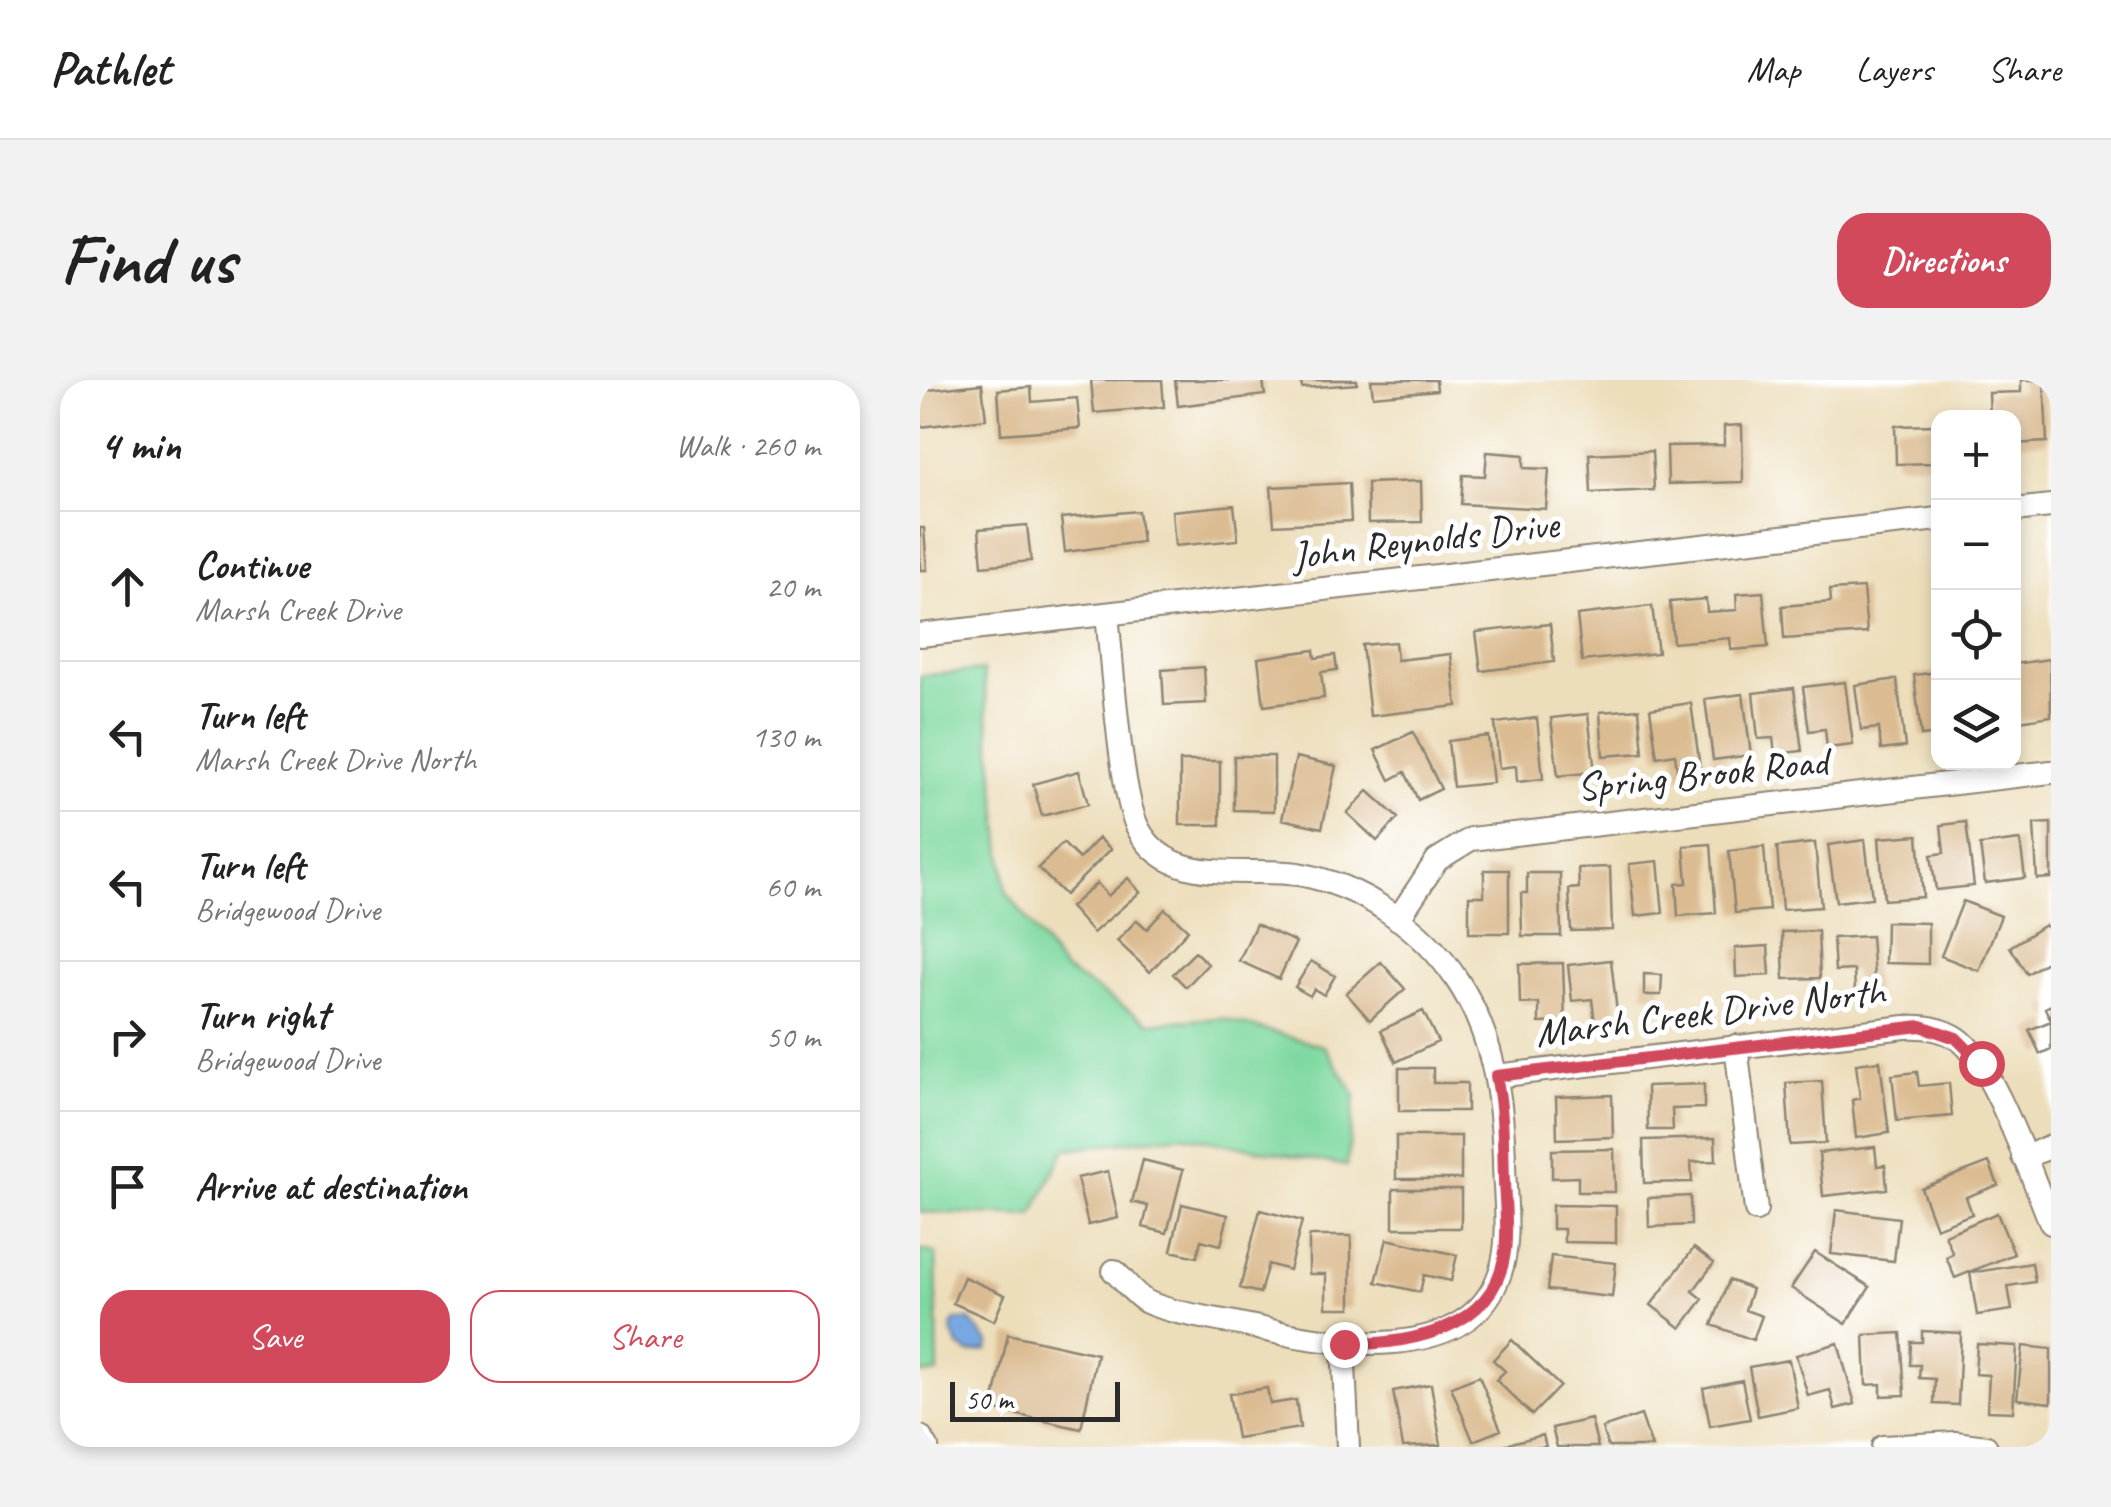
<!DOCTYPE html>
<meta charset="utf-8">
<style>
:root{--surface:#fff;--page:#f2f2f2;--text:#222;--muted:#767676;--line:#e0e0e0;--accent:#d1495b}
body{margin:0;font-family:Caveat,sans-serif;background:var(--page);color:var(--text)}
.controls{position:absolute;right:30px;top:30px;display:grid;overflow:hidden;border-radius:20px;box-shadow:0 5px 15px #0003}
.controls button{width:90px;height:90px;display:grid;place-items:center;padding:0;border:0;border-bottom:2px solid var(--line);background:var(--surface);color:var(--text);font:50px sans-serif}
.scale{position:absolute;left:30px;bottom:25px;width:170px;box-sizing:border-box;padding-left:10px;border:5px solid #2b2b2b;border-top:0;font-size:28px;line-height:35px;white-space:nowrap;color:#2b2b2b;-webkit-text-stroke:8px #fff;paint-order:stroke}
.stop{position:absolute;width:30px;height:30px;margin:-22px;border:8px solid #d1495b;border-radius:50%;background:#fff}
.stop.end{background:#d1495b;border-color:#fff;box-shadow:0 2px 10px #0008}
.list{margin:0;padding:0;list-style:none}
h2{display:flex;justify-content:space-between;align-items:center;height:130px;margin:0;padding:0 40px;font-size:42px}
h2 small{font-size:32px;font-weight:400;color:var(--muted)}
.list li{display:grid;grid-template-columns:65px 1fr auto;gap:30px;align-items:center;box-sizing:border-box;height:150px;padding:0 40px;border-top:2px solid var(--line)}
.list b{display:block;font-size:38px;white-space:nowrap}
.list p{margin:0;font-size:32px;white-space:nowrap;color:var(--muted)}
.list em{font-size:32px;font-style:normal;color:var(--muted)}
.actions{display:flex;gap:20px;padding:30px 40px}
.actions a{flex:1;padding:22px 0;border:2px solid var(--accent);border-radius:30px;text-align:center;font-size:35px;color:var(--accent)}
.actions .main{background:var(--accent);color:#fff}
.icon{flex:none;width:55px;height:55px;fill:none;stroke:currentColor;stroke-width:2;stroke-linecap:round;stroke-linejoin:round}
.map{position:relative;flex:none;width:1131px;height:1067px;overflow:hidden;border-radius:30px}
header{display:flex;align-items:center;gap:60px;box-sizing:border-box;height:140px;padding:0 50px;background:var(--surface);border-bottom:2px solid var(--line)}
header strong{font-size:48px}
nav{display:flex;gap:55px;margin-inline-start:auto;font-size:35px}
.intro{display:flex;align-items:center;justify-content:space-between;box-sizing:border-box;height:240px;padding:0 60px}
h1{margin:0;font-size:70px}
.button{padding:25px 45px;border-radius:30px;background:var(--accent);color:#fff;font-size:35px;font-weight:700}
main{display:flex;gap:60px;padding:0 60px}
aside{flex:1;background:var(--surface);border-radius:30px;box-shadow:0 5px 15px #0003}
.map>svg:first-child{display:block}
</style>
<header>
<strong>Pathlet</strong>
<nav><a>Map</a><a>Layers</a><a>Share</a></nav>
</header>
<div class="intro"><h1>Find us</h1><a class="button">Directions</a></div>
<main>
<aside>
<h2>4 min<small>Walk · 260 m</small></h2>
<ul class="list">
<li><svg class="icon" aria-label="ahead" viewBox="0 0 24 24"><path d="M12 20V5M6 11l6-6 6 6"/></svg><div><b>Continue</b><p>Marsh Creek Drive</p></div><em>20 m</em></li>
<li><svg class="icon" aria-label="left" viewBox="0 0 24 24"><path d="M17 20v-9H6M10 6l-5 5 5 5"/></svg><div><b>Turn left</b><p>Marsh Creek Drive North</p></div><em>130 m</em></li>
<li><svg class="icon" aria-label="left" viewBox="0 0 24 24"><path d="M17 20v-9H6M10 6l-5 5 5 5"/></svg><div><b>Turn left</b><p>Bridgewood Drive</p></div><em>60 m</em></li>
<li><svg class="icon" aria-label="right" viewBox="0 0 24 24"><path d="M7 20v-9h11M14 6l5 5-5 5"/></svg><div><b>Turn right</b><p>Bridgewood Drive</p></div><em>50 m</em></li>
<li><svg class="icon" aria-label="arrive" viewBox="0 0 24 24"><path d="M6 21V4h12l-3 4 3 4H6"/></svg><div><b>Arrive at destination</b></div></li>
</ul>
<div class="actions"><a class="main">Save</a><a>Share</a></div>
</aside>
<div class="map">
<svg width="1131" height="1067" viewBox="0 0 1131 1067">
<rect width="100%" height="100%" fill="#fff"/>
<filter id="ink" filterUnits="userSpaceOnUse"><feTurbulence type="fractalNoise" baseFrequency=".01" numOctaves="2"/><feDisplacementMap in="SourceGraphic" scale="20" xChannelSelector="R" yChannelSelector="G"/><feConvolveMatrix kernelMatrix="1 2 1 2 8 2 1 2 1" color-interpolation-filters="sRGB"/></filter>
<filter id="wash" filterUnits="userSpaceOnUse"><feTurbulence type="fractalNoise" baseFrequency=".0048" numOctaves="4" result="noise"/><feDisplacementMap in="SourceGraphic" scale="40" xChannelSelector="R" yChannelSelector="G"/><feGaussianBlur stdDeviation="2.25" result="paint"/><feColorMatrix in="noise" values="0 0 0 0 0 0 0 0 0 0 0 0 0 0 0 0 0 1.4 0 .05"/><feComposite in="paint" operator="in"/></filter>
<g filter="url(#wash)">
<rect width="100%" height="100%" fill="#eddebb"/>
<!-- green -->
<path fill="#7dd89f" stroke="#548265" stroke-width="2.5" d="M63 290 86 511 143 589 230 643 301 638 404 666 435 714 427 786 262 755 145 769 112 836 0 832V296Z
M0 869 16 874 18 993 0 994Z"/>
<!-- water -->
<path fill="#78a8e2" stroke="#526a86" stroke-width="2.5" d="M36 940H49L69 962 68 970 49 973 38 966 31 948Z"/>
<g id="blocks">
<!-- building -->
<path fill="#dbbc92" d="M171 0H242L244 27 174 33Z
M255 0H343L345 15 258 26Z
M381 0H437V4L382 8Z
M451 0H516L517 10 453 16Z
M1101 0H1124L1127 62 1094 64V38H1070L1069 13 1101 12Z
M62 4 66 39 0 47V11Z
M111 7 112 22 157 18 160 48 81 54 78 10Z
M822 45 823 102 748 104 747 66 804 65V46Z
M1016 45 1017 83 976 84 975 46Z
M732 71 734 110 671 113 669 74Z
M567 72 604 75V88L629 89 626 129 541 124 543 95 565 96Z
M501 101 502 142 448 143 447 103Z
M429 103 431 141 354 145 351 107Z
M314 125 318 160 255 166 252 131Z
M218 131 222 162 145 172 141 138Z
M107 145 111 181 62 186 59 149Z
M0 148H4L7 190H0Z
M943 208 947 253 864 259 862 226 911 222 910 210Z
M843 212 848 267 811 270 810 258 753 263 750 222 786 219 787 232 817 230 816 214Z
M732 226 738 273 662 281 657 235Z
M630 244 634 282 561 291 556 252Z
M475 262 477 280 531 274 537 326 450 336 442 265Z
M394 270 395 278 415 275 417 290 401 292 404 318 344 326 338 278Z
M1130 279 1131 336 1099 341 1094 284Z
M284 287 286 323 244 325 242 290Z
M1018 292V354L1001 356 994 295Z
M977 299 985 367 961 370 959 348 941 350 935 305Z
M925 302 933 365 907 368 905 349 889 351 883 307Z
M874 308 882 371 855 374 853 358 838 359 833 313Z
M823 314 831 375 793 380 785 319Z
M771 323 781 394 758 397 755 374 737 377 730 329Z
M719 329 723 373 683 376 680 332Z
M668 334 675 392 638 396 631 338Z
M617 338 623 399 597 402 596 386 579 388 575 343Z
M493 352 521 409 498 420 485 392 470 400 455 370Z
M568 356 573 403 533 407 528 361Z
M314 376H354V431L314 430Z
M376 377 416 386 402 448 362 439Z
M260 381H300V445H260Z
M159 391 168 424 122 436 113 404Z
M448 411 478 438 457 461 427 433Z
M1046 442 1054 506 1016 510 1011 475 1024 473 1021 445Z
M1131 443V498L1117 499 1114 444Z
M998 455 1003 517 964 520 959 458Z
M179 458 191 469 145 515 118 488 143 463 159 479Z
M945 460 952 518 916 522 908 465Z
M1100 460 1105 498 1065 503 1060 465Z
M895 463 901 527 862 530 857 467Z
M791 464 796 533 758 536 756 504 767 503 764 466Z
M844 467 849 530 815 533 809 471Z
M738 481 743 533 715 536 709 484Z
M690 487 692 550 651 551 649 509 659 508 658 488Z
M564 490H589V553H549V516H564Z
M607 493H640L641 556H602L601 513H607Z
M208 498 220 512 173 553 150 527 177 503 188 516Z
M1043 521 1081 536 1059 591 1021 576Z
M245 529 268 550 230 592 197 561 217 540 227 549Z
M966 542 1008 543V584L965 583Z
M336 544 376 562 359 599 319 581Z
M1125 545 1131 554V579L1107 594 1090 567Z
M898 551 900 598 864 599 862 552Z
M951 556 955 612 935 613 934 590 915 591 913 558Z
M848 566 850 595 816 597 815 568Z
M275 572 288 584 266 607 253 594Z
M691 580 698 641 675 644 672 619 652 621 648 585Z
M391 581 415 596 404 615 394 609 390 616 375 607Z
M461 582 485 609 450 640 426 613Z
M643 583 645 642 619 643V623L600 624 599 584Z
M724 594 742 595 741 615H724Z
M1131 625V669L1120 674 1109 650 1131 641 1125 628Z
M503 631 518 662 476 682 461 650Z
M960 681 969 753 936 758 932 720 940 718 936 684Z
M479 688H513V703H547V731H479Z
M997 692 999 706 1029 703 1032 736 977 741 972 695Z
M902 701 906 763 870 765 866 703Z
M784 704V728L752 729 753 750H728L727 706Z
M692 715 693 757 637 759 636 717Z
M476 756H541V799H476Z
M795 758 796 781 771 782 772 802 724 803 723 760Z
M955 767 957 786 965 785 967 809 903 816 899 773Z
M694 769 695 812H658V797L632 798V770Z
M223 780 263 790 247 853 223 847 228 826 212 822Z
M1069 782 1078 805 1046 817 1052 834 1016 848 1001 808Z
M188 791 198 838 168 845 157 798Z
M473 809H541V848H473Z
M770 816 771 845 729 847 728 818Z
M262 824 308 835 301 865 281 860 277 877 251 871Z
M632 825 696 826V863L644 862V849H632Z
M340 830 382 841 369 890 348 884 340 913 320 908Z
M916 830 979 838 974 881 911 874Z
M1077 833 1094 874 1035 898 1026 877 1033 874 1025 855Z
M389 856H431V928H406V894H389Z
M467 859 537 875 531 901 504 895 500 912 456 902Z
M774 868 794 883 773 911 783 919 761 948 731 925Z
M895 872 950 907 926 944 871 908Z
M631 876 696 883 692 917 627 910Z
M1112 883 1115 902 1088 906 1092 930 1057 935 1050 893Z
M44 897 85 915 74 941 33 923Z
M809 900 832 909 825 930 842 936 833 960 792 945Z
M1002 951 1041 953 1038 1025 1014 1024 1015 999 999 998 1000 985H990L991 962H1002Z
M981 953 985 1015 961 1016V1004L946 1005 944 955Z
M88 954 177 974 161 1049 72 1029Z
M592 960 640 1006 612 1035 576 1000 585 991 573 980Z
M918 963 935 1024 915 1029 910 1010 888 1016 876 975Z
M1057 964 1097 966 1093 1032 1067 1031 1069 995 1055 994Z
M1103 966 1131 969V1023L1097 1019Z
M869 980 878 1028 838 1036 829 987Z
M559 996 581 1050 553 1061 531 1007Z
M822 1000 830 1039 790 1046 783 1008Z
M511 1004 521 1065 483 1067 473 1011Z
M347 1008 350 1024 376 1020 380 1048 317 1058 309 1014Z
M721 1035 732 1067H688L682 1048Z
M671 1039 678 1067H637L632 1048Z
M623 1055 626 1067H579V1066Z"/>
</g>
</g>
<g filter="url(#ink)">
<use href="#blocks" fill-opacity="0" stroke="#8c8473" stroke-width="2.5"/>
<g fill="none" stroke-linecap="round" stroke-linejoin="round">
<defs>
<path id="minor" d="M1094 130 1131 126
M187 234C192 280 200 417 219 450 251 508 324 486 378 494 441 505 502 547 537 600 573 654 582 717 584 780 584 816 592 859 580 893 549 987 409 965 338 948 306 940 255 935 227 922 215 916 204 900 194 891
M0 255 1018 139
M478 539 517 480 551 459 1131 392
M816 666 836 830
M576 696 985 647C1002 646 1021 648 1037 658 1073 681 1113 801 1131 843
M1103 777 1131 767
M423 964 428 1067
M0 1057 7 1067
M963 1067 1035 1063 1066 1067"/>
</defs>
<!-- minor casing -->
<use href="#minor" stroke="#8c8473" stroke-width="26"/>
<!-- minor -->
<use href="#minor" stroke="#fff" stroke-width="22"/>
</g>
</g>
<g fill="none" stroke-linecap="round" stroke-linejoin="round" filter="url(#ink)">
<!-- route -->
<path stroke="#d1495b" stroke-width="12" d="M424 964C488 965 576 950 585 871 588 849 585 824 584 802 583 766 584 731 576 696L1001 646 1036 658 1061 683"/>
</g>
<g text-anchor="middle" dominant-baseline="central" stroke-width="10" stroke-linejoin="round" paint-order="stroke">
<!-- street labels -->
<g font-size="40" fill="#2b2b2b" stroke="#fff">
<text transform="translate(505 160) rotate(-7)">John Reynolds Drive</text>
<text transform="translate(782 394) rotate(-6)">Spring Brook Road</text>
<text transform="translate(790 632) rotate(-7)">Marsh Creek Drive North</text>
</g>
</g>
</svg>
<div class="controls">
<button>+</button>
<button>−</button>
<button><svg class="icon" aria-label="locate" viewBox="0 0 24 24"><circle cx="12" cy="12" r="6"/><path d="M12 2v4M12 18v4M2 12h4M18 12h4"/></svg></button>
<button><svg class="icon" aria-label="layers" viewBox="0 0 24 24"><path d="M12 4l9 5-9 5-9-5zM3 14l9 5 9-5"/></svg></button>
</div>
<div class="scale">50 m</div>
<div class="stop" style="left:1061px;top:683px"></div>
<div class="stop end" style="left:424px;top:964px"></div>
</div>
</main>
